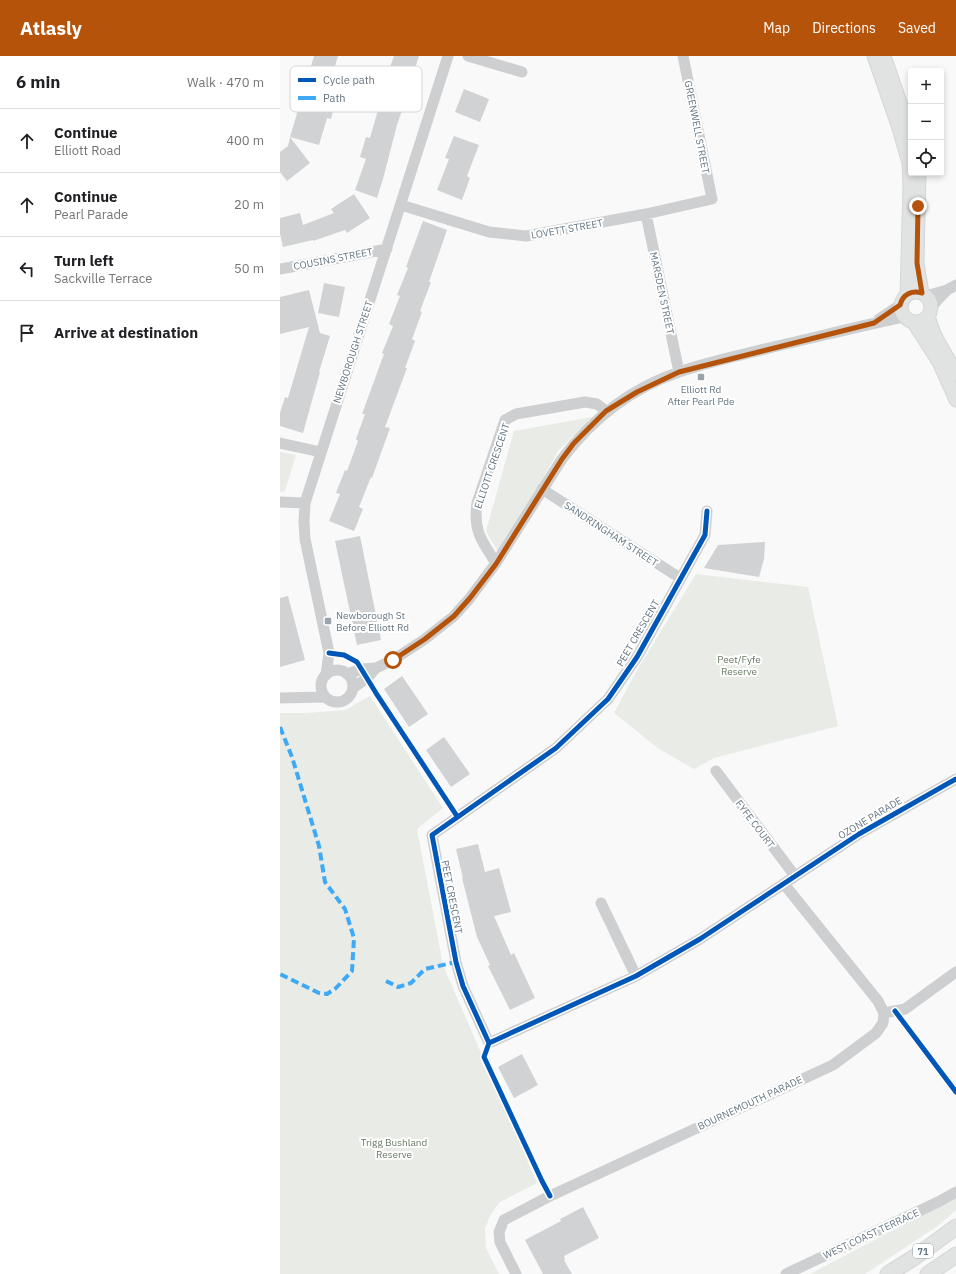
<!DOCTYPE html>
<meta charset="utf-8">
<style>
:root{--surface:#fff;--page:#f2f2f2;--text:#202124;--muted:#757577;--line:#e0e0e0;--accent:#b45309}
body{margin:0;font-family:"IBM Plex Sans",sans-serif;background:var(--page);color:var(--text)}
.controls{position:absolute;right:12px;top:12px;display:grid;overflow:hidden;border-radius:4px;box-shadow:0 2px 6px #0003}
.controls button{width:36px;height:36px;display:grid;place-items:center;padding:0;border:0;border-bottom:1px solid var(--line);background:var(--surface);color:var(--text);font:20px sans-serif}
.stop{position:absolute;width:12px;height:12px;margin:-9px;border:3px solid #b45309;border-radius:50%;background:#fff}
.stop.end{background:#b45309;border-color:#fff;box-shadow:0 1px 4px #0008}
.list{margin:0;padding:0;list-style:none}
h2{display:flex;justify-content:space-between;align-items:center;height:52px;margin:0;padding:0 16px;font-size:17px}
h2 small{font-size:13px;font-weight:400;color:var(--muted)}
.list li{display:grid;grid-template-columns:26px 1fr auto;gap:12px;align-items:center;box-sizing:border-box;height:64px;padding:0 16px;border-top:1px solid var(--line)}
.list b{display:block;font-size:15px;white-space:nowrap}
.list p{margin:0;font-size:13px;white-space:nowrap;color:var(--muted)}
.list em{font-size:13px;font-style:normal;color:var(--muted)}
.icon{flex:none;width:22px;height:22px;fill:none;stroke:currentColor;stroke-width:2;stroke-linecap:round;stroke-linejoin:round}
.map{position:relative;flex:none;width:676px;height:1218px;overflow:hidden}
header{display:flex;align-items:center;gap:24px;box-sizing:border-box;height:56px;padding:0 20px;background:var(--accent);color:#fff}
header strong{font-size:19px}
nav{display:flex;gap:22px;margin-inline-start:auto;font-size:14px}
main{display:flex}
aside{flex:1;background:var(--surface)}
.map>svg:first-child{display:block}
</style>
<header>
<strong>Atlasly</strong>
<nav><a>Map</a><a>Directions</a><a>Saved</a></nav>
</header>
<main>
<aside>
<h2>6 min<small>Walk · 470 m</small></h2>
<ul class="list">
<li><svg class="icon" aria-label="ahead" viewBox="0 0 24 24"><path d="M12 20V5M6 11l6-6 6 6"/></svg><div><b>Continue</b><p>Elliott Road</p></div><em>400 m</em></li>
<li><svg class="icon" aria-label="ahead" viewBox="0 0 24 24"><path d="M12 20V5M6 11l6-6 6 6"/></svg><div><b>Continue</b><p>Pearl Parade</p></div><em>20 m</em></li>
<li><svg class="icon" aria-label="left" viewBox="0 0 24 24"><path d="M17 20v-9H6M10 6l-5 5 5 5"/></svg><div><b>Turn left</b><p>Sackville Terrace</p></div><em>50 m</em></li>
<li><svg class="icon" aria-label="arrive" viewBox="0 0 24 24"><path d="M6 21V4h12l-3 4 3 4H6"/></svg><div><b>Arrive at destination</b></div></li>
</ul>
</aside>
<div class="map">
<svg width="676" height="1218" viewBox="0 0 676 1218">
<rect width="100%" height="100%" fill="#f9f9f9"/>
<!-- green -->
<path fill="#e8ebe6" d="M312 361 278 395 256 435 218 496 206 475 234 375Z
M0 396 16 399 5 435 0 436Z
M416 518 528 531 558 670 434 702 414 713 379 693 334 657 356 616Z
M90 640 163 752 137 773 163 909 257 1127 220 1146 211 1158 205 1172 206 1192 219 1218H0V657H27L65 654Z
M676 1141V1154L659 1169 585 1218H530Z"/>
<!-- building -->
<path fill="#d0d2d3" d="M34 0H58L46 40 56 43 51 63 47 62 39 89 10 81 18 54 14 53 20 32 24 33Z
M114 0H139L127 36 128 37 117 69 103 123 97 142 75 134 86 103 80 101 86 81 90 82 98 54 95 53Z
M184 33 209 43 200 66 175 56Z
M174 80 199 89 187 120 190 122 182 144 157 134 169 103 165 102Z
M10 81 30 107 7 125 0 116V96L8 90Z
M74 138 90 162 67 177 65 174 33 185V184L3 191 0 178V162L20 157 23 169 54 157 51 153Z
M143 165 167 174 149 226H151L140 255 142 256 132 283 135 285 125 312H127L105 371 110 372 92 422 91 421 79 451 83 453 74 475 49 465 60 438 56 437 65 414 67 415 78 385 76 383 85 358H82L104 298 102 297 113 270 109 268 120 240 117 239 128 212 126 211Z
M44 227 65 231 59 261 38 257Z
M29 234 40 277 50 280 39 316H40L23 377 0 370V357L5 341 8 342 29 271 0 278V241Z
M80 480 101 584 77 589 55 485Z
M485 486 484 503 479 521 424 512 438 489Z
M8 540 25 604 0 611V542Z
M122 620 148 658 129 671 104 633Z
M164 681 190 718 171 731 146 694Z
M198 788 205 816 219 812 231 856 214 860 231 899 234 897 255 942 230 954 208 910 210 909 197 881 182 822H183L176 793Z
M242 998 258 1029 234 1042 218 1011Z
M303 1151 319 1182 284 1200 285 1203 284 1204 292 1218H263L245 1184 281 1165 280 1163Z"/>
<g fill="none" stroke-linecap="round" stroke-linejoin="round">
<defs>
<path id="major" d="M594 0 618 69 629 107 630 129 627 239
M604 0 631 78
M639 117 637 207 642 237
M621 251a15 15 0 1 1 30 0a15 15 0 1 1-30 0Z
M648 260C653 281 666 298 676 317
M634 267 659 306 676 344"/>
<path id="highway" d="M608 1218 635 1201 676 1171
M648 1218 676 1199"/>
</defs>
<!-- major casing -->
<use href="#major" stroke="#d5d6d7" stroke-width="15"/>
<!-- highway casing -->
<use href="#highway" stroke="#d5d6d6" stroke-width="17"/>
<!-- minor -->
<path stroke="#cecfd0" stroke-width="11" d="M188 0 242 16
M121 149 209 176 246 180 366 158 432 143 403 0
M366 158 399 316
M0 213 107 193
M646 240 667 234 676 229
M651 251 666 235
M599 263 620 249
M0 387 41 396
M262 433 400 522
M0 446 25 447
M427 455 425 479 357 601 328 643 276 692 152 779 176 906 183 930 209 987 356 920 420 883 579 778 676 723
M216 507C202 485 193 476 197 447L225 364 236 358 305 346 317 348 326 355
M41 630a16 16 0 1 1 32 0a16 16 0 1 1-32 0Z
M67 618 82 613 96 612 113 604 145 583 174 560 190 542 216 507 282 403C312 363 352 332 399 316 430 305 462 299 493 291 537 281 580 270 623 261
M46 619 49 597 25 483 24 466 25 447 168 0
M73 632 87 622 96 612
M0 642 45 641
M436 715 515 820
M321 847 356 920
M604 957 625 953 676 916
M236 1218 220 1186 219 1176 224 1164 270 1140 553 1009 596 977 603 967 604 957 598 945 504 828
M506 1218 658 1146 676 1136"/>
<!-- major -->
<use href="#major" stroke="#e1e2e2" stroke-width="13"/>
<!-- highway -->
<use href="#highway" stroke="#e1e2e2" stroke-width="15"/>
<!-- quiet -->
<path stroke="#3fa9f5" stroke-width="4" stroke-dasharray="8 4" stroke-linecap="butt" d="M0 671 12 701 39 790 45 826 65 853 74 882 72 915 56 932 47 938 39 937 0 918
M106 925 118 931 131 927 145 913 176 906"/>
<defs>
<path id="cycleway" d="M49 597 64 599 77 606 96 637 177 760
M615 955 676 1036
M209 987 183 930 176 906 152 779 276 692 328 643 357 601 425 479 427 455
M209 987 356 920 420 883 579 778 676 723
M209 987 204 1001 262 1125 270 1140"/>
</defs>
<!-- cycleway casing -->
<use href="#cycleway" stroke="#fff" stroke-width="8"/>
<!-- cycleway -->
<use href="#cycleway" stroke="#0057b8" stroke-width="5"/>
</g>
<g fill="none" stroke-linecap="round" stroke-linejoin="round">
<!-- route -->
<path stroke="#b45309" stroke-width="5" d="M113 604 145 583 174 560 190 542 216 508 282 403 294 387 326 355 357 336 399 316 594 267 620 249C623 238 632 234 642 237L637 207 638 150"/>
</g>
<!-- markers -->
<g fill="#99a4ac" stroke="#fff" stroke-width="1.5">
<rect x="417" y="317" width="8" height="8" rx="2"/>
<rect x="44" y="561" width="8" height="8" rx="2"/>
</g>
<g text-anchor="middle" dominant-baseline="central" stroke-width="4" stroke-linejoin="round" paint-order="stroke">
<!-- shield labels -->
<rect fill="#fff" stroke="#939fa8" stroke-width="1" x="633" y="1188" width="20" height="14" rx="3"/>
<g font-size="9" font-weight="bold" fill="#657683">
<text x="643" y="1195">71</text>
</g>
<!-- street labels -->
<g font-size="10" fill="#657683" stroke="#fff">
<text transform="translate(417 71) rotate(79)">GREENWELL STREET</text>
<text transform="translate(287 173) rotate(-10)">LOVETT STREET</text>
<text transform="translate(53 203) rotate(-11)">COUSINS STREET</text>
<text transform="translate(382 237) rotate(78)">MARSDEN STREET</text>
<text transform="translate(73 296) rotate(-72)">NEWBOROUGH STREET</text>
<text transform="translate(212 410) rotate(-71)">ELLIOTT CRESCENT</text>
<text transform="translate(331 478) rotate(33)">SANDRINGHAM STREET</text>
<text transform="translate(358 577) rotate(-60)">PEET CRESCENT</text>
<text transform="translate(590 762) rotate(-31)">OZONE PARADE</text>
<text transform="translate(475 768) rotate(53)">FYFE COURT</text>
<text transform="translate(172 841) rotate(79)">PEET CRESCENT</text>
<text transform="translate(470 1047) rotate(-25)">BOURNEMOUTH PARADE</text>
<text transform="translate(591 1178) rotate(-25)">WEST COAST TERRACE</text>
</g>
<!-- poi labels -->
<g font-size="10" fill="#657683" stroke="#fff">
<text x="421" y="333">Elliott Rd<tspan x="421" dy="12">After Pearl Pde</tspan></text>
<text x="56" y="559" text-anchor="start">Newborough St<tspan x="56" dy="12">Before Elliott Rd</tspan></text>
</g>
<!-- park labels -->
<g font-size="10" fill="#687a64" stroke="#fff">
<text x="459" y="603">Peet/Fyfe<tspan x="459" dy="12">Reserve</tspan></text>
<text x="114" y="1086">Trigg Bushland<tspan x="114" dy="12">Reserve</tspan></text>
</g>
</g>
<!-- legend -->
<rect x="10" y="10" width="132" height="46" rx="6" fill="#fff" stroke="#d1d6da" stroke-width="1"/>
<rect x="18" y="22" width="18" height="4" fill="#0057b8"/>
<rect x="18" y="40" width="18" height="4" fill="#3fa9f5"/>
<g font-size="11" fill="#657683">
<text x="43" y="28">Cycle path</text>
<text x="43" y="46">Path</text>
</g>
</svg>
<div class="controls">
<button>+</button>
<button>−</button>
<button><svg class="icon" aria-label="locate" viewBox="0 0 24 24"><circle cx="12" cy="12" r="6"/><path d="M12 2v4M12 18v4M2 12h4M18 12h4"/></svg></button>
</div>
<div class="stop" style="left:113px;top:604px"></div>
<div class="stop end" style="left:638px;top:150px"></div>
</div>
</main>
